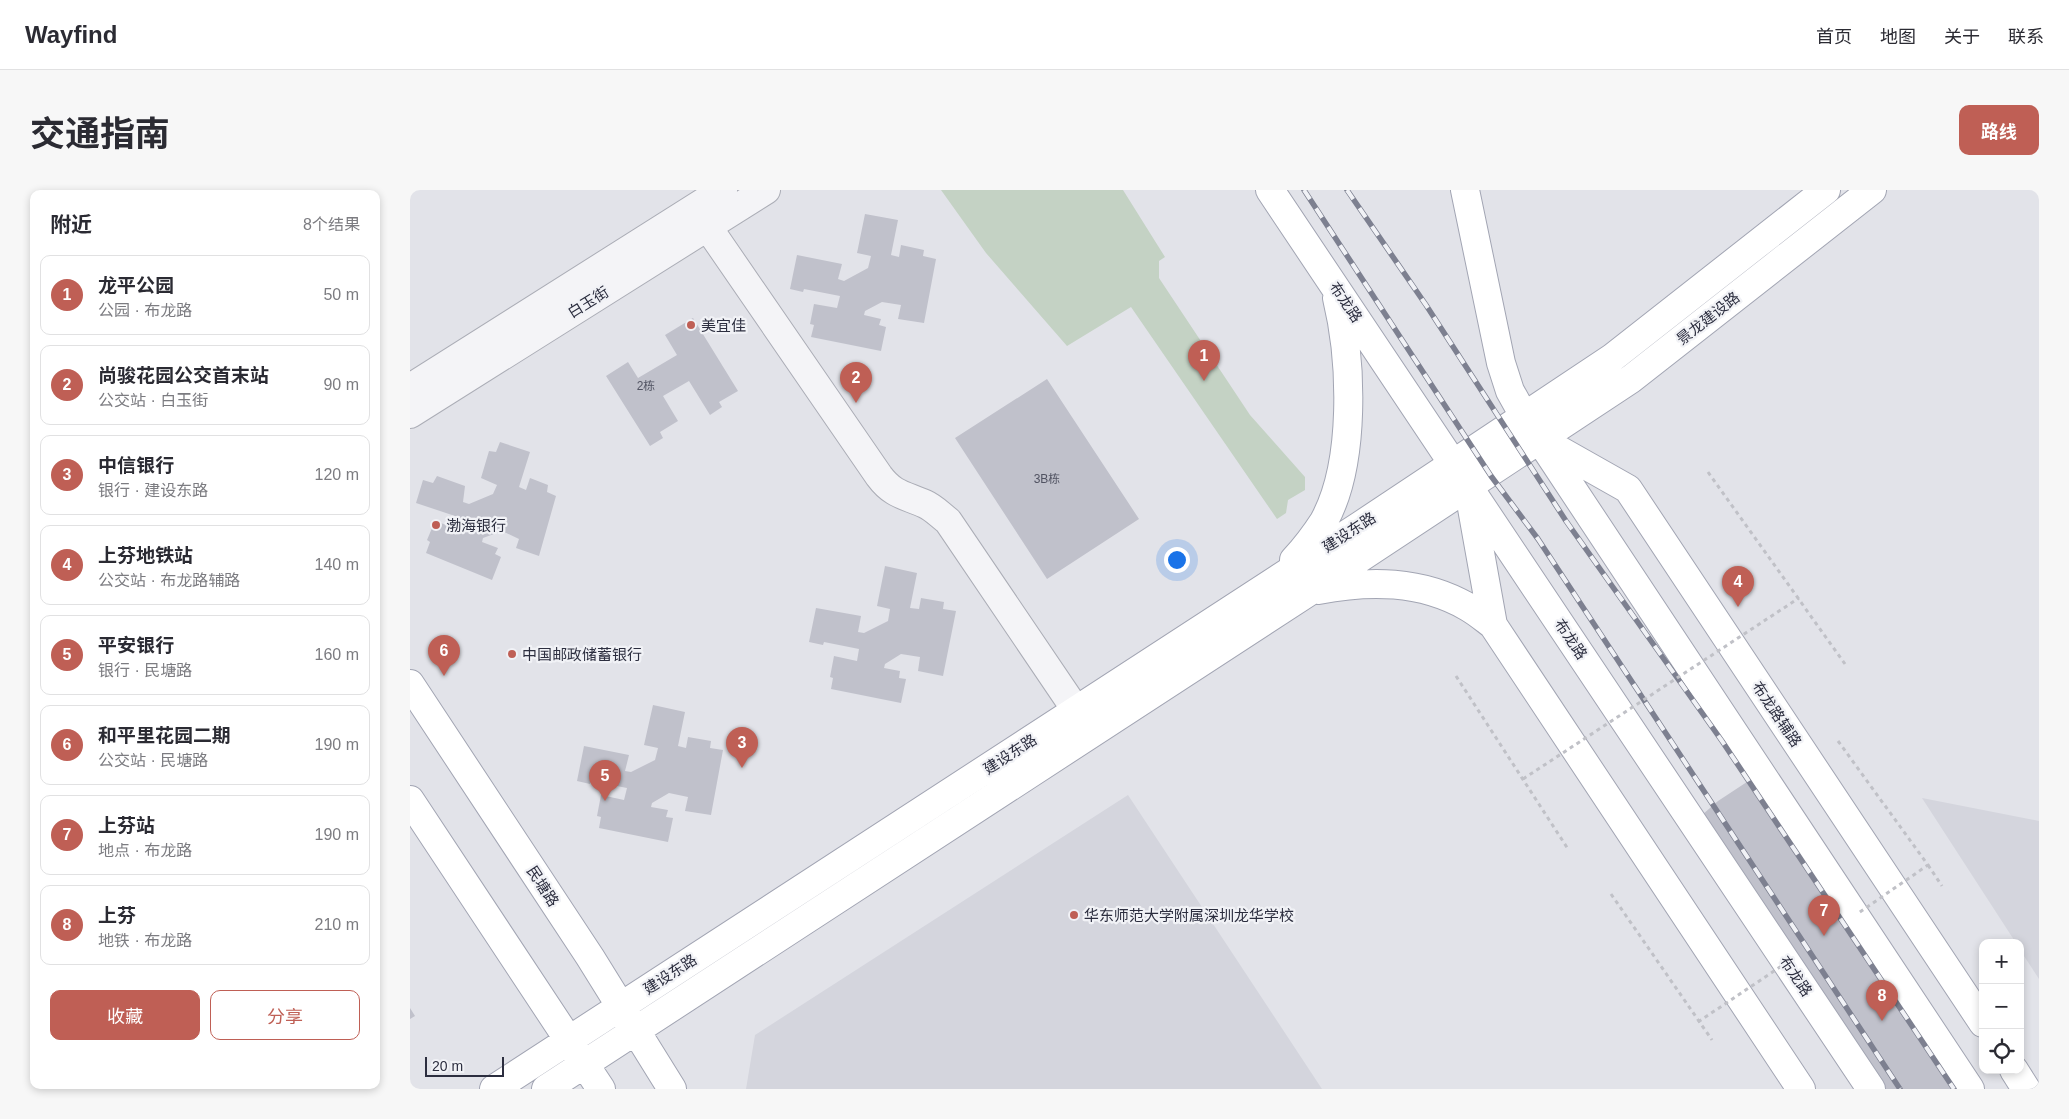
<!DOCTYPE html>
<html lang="zh">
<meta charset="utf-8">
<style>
:root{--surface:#fff;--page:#f7f7f7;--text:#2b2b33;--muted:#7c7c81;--line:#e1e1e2;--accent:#bf5f55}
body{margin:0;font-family:Helvetica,"Noto Sans SC",sans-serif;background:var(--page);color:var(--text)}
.controls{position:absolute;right:15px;bottom:15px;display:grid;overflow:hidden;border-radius:10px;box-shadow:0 2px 8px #0003}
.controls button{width:45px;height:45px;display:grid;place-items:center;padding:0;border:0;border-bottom:1px solid var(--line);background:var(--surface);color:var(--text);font:25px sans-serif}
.scale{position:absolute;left:15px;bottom:12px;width:79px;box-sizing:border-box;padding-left:5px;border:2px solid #2c2e3f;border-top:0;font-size:14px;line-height:18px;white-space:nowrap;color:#2c2e3f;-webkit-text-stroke:4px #f1f2f6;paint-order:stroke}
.you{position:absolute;left:766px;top:369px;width:18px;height:18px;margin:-12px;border:4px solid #fff;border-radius:50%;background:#1a73e8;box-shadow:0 0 0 8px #1a73e833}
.badge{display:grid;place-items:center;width:32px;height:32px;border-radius:50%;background:var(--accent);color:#fff;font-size:16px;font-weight:700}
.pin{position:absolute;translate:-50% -41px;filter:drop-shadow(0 1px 2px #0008)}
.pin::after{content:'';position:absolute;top:26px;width:18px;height:15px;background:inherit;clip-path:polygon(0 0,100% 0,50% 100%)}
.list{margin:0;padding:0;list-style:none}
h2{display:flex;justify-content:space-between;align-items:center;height:65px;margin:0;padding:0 20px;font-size:21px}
h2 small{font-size:16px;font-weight:400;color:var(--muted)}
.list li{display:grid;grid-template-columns:32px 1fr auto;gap:15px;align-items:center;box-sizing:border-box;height:80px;margin:0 10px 10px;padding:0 10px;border:1px solid var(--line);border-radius:10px}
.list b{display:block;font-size:19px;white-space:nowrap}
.list p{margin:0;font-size:16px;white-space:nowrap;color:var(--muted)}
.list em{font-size:16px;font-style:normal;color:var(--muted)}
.actions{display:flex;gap:10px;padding:15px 20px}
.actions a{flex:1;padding:11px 0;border:1px solid var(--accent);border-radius:10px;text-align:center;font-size:18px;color:var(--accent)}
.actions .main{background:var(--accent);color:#fff}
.icon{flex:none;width:28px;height:28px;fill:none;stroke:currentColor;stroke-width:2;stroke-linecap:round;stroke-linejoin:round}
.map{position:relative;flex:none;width:1629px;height:899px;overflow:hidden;border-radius:10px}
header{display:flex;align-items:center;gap:30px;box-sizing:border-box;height:70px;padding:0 25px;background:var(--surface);border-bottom:1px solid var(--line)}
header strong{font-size:24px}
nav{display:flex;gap:28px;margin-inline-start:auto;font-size:18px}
.intro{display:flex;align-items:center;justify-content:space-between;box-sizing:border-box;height:120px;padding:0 30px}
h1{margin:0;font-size:35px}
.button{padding:12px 22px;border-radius:10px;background:var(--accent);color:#fff;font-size:18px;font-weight:700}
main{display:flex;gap:30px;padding:0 30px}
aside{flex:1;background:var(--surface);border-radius:10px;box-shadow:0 2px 8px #0003}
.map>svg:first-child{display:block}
</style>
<header>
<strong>Wayfind</strong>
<nav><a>首页</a><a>地图</a><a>关于</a><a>联系</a></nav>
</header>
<div class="intro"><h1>交通指南</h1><a class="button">路线</a></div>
<main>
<aside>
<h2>附近<small>8个结果</small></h2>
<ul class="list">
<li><span class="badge">1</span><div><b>龙平公园</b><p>公园 · 布龙路</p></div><em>50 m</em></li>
<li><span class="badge">2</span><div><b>尚骏花园公交首末站</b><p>公交站 · 白玉街</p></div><em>90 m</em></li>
<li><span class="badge">3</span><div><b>中信银行</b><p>银行 · 建设东路</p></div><em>120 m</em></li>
<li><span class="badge">4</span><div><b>上芬地铁站</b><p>公交站 · 布龙路辅路</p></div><em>140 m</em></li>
<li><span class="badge">5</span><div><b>平安银行</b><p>银行 · 民塘路</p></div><em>160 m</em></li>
<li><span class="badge">6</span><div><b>和平里花园二期</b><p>公交站 · 民塘路</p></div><em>190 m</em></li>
<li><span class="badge">7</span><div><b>上芬站</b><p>地点 · 布龙路</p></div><em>190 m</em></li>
<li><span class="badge">8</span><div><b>上芬</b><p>地铁 · 布龙路</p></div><em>210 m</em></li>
</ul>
<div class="actions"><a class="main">收藏</a><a>分享</a></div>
</aside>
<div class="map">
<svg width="1629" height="899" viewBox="0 0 1629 899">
<rect width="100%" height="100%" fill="#e2e3e9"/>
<!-- built -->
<path fill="#d4d5dd" d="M718 605 912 899H336L345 845Z
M1512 608 1629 631V789L1610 760V753H1606Z"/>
<!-- green -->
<path fill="#c4d2c4" d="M531 0H713L755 67 749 71V88L840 225 895 287V300L878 310 876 323 867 329 721 117 657 156 576 63Z"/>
<!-- building -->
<path fill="#c0c1cb" d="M455 24 488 30 481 65 489 67 491 55 514 60 513 66 526 69 514 133 488 129 491 115 472 112 455 121 454 125 471 129 469 135 476 137 471 161 401 147 404 135 400 134 404 114 427 118 430 106 394 99 393 102 380 99 387 65 432 74 428 89 434 91 458 78 461 66 447 63Z
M283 128 328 201 309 212 312 217 300 225 279 191 253 206 268 231 250 242 253 248 240 256 196 186 218 172 228 188 267 165 255 145Z
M637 189 729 329 637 389 545 248Z
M90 252 120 262 109 297 116 300 120 288 138 295 137 302 146 306 129 366 106 358 109 349 92 341 73 348 72 352 88 358 85 364 91 367 82 390 16 363 20 352 17 350 25 331 48 339 51 328 6 313 13 290 23 293 27 286 55 296 53 312 59 314 83 304 87 295 71 288 79 261 86 262Z
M475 376 507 383 500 418 509 419 511 408 534 412 533 419 546 421 533 486 508 481 510 467 491 464 475 474 474 478 490 481 489 488 496 489 491 513 421 499 423 488 420 487 424 466 447 471 449 459 414 452 413 455 399 452 406 418 451 426 448 442 454 443 478 431 480 419 467 416Z
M243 515 275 522 268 556 276 558 278 547 301 551 300 558 313 560 301 625 275 621 278 607 259 603 242 613 241 617 258 620 256 627 263 628 258 652 189 638 191 627 187 626 191 605 214 610 217 598 181 591 180 594 167 591 174 556 219 565 215 581 221 582 245 570 248 558 234 555Z
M1346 586 1563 899H1468L1292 625 1308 611Z
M0 818 5 826 0 829Z"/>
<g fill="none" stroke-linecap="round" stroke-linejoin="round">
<defs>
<path id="minor" d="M297 36 469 286C483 305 495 305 515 314 524 318 530 325 538 331L666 520
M0 198 313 0
M0 224 356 0"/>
<path id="major" d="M860 0 1461 899
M1055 0 1091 173 1100 201 1114 226 1560 899
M1133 251 1218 299 1573 833
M1060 307 1083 435
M884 370C895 358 905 345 914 331 946 273 942 170 927 108
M908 400C959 390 1011 390 1058 417 1067 422 1075 429 1083 435L1391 899
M0 494 180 767 262 899
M0 610 191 899
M1604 880 1616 899
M84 899 951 335 1202 168 1416 0
M136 899 897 403 1221 189 1462 0"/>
</defs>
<!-- minor casing -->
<use href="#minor" stroke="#abadb6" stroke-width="30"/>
<!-- major casing -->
<use href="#major" stroke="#a2a5b3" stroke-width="30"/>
<!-- path -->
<path stroke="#c0c1c7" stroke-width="3" stroke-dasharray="4 4" stroke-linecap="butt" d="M1298 282 1435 474
M1046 486 1158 659
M1518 675 1532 696
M1201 704 1302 850"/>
<!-- minor -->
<use href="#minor" stroke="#f4f4f7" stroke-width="28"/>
<!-- major -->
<use href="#major" stroke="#fff" stroke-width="28"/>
<defs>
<path id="rail" d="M894 0 1081 286 1128 349 1490 899
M937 0 1016 115 1156 331 1312 551 1544 899"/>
</defs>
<!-- rail casing -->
<use href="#rail" stroke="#7d8090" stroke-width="5.5"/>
<!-- rail -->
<use href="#rail" stroke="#f1f2f6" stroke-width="4" stroke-dasharray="11" stroke-linecap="butt"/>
<!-- path-bridge -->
<path stroke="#c0c1c7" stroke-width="3" stroke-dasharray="4 4" stroke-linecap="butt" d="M1428 551 1518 675 1447 724
M1113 589 1389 408
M1288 832 1382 769"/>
</g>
<!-- markers -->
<g fill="#bf5f55" stroke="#f1f2f6" stroke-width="2">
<circle cx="281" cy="135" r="5"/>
<circle cx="26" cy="335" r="5"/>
<circle cx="102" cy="464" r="5"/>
<circle cx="664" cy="725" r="5"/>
</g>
<g text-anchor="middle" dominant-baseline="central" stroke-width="4.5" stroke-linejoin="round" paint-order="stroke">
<!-- number labels -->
<g font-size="12" fill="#515362">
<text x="236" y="196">2栋</text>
<text x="637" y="289">3B栋</text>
</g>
<!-- street labels -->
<g font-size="15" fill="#2c2e3f" stroke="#f1f2f6">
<text transform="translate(178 112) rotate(-32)">白玉街</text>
<text transform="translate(936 112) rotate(56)">布龙路</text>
<text transform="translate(1298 128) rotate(-38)">景龙建设路</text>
<text transform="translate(939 342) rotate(-33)">建设东路</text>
<text transform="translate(1161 449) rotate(56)">布龙路</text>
<text transform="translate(1367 524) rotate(56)">布龙路辅路</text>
<text transform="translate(600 564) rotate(-33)">建设东路</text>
<text transform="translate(133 696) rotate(57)">民塘路</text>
<text transform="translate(260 784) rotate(-33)">建设东路</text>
<text transform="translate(1386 786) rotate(56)">布龙路</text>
</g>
<!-- poi labels -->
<g font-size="15" fill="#2c2e3f" stroke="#f1f2f6" text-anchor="start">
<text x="291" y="135">美宜佳</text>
<text x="36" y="335">渤海银行</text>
<text x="112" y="464">中国邮政储蓄银行</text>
<text x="674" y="725">华东师范大学附属深圳龙华学校</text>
</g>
</g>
</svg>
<div class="controls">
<button>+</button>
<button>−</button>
<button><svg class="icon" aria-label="locate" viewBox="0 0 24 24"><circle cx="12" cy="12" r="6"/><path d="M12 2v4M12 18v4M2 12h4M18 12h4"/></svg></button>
</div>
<div class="scale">20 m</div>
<div class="you"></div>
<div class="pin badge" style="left:794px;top:191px">1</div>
<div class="pin badge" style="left:446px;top:213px">2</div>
<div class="pin badge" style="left:332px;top:578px">3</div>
<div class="pin badge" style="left:1328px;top:417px">4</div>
<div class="pin badge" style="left:195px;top:611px">5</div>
<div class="pin badge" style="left:34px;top:486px">6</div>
<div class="pin badge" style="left:1414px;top:746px">7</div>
<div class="pin badge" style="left:1472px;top:831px">8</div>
</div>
</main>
